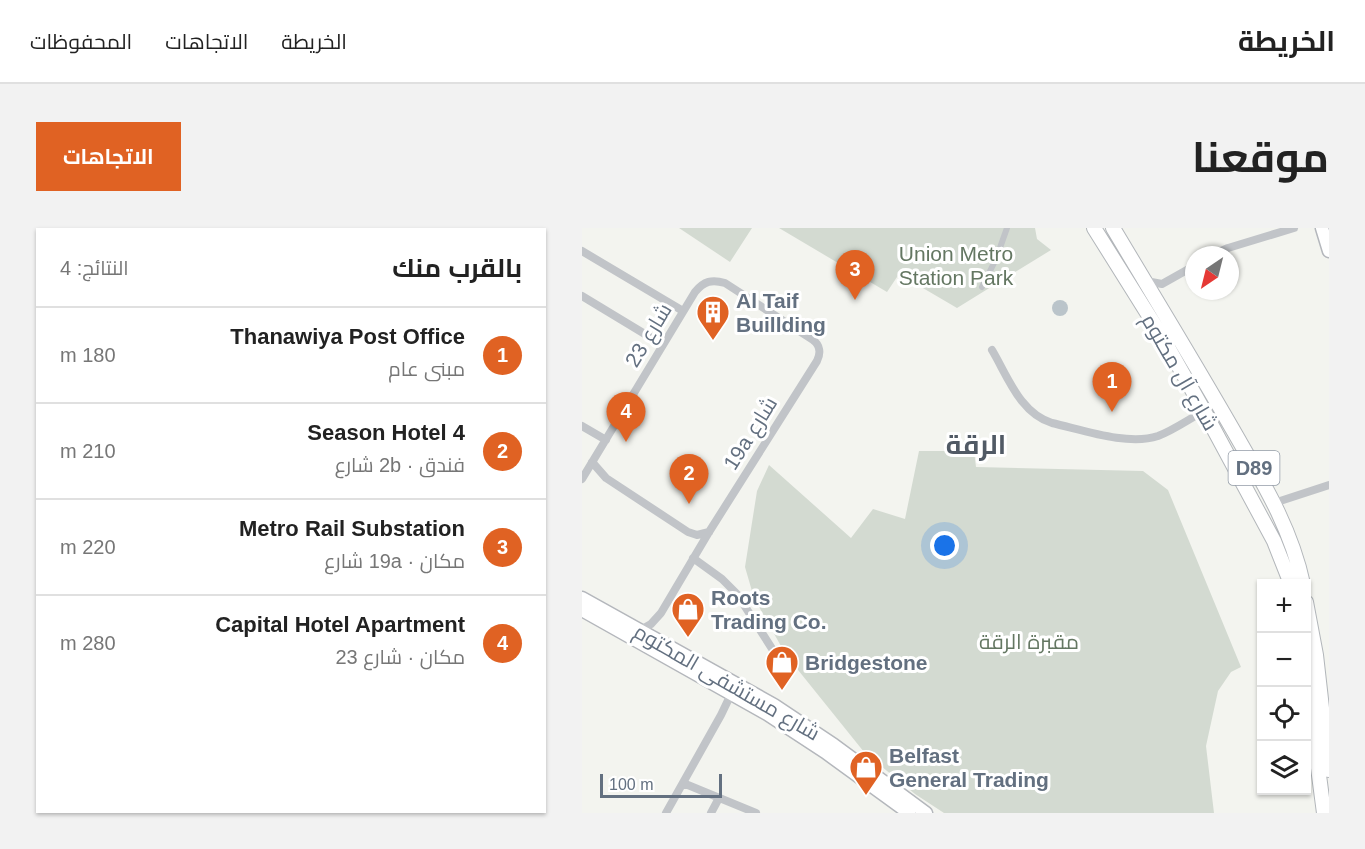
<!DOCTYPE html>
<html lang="ar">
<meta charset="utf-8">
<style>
:root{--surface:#fff;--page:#f2f2f2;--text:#222;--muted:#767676;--line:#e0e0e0;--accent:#e06223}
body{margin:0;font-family:Helvetica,Cairo,sans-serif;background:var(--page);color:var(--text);direction:rtl}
.controls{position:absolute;right:18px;bottom:18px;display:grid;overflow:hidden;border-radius:0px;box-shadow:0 2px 4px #0004}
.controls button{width:54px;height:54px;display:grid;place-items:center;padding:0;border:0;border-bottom:2px solid var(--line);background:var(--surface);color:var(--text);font:30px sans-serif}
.compass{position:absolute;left:603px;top:18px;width:54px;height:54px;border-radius:50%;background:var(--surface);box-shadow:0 2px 4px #0004;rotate:215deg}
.scale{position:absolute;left:18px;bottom:15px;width:122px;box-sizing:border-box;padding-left:6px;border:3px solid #637080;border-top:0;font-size:16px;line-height:21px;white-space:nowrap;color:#637080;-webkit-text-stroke:4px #fff;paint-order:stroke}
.you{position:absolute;left:363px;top:318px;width:21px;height:21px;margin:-15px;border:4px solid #fff;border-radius:50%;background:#1a73e8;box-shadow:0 0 0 9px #1a73e833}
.badge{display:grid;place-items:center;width:39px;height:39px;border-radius:50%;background:var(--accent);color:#fff;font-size:20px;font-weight:700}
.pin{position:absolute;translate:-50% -50px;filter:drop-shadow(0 2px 3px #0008)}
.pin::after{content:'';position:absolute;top:32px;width:21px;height:18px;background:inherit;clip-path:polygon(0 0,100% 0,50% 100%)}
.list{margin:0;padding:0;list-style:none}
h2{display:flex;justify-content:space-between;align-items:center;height:78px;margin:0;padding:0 24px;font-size:26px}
h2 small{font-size:20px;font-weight:400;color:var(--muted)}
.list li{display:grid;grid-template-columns:39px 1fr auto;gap:18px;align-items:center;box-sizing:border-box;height:96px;padding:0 24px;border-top:2px solid var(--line)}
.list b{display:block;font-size:22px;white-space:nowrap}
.list p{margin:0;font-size:20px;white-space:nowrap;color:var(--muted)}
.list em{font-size:20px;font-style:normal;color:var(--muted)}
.icon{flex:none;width:33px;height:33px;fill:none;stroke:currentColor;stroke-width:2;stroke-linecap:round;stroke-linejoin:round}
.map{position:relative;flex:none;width:747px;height:585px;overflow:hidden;direction:ltr;border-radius:0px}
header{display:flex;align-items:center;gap:36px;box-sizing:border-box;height:84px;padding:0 30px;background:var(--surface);border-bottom:2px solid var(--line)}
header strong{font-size:28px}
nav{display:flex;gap:33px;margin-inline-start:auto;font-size:21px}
.intro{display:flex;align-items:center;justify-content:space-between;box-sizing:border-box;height:144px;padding:0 36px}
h1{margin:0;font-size:42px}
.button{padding:15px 27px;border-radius:0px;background:var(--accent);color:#fff;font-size:21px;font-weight:700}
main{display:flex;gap:36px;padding:0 36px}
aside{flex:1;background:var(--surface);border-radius:0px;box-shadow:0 2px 4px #0004}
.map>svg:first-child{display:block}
</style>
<header>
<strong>الخريطة</strong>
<nav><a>الخريطة</a><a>الاتجاهات</a><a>المحفوظات</a></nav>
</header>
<div class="intro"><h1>موقعنا</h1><a class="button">الاتجاهات</a></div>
<main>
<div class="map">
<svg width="747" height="585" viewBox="0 0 747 585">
<rect width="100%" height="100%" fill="#f3f4ef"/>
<!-- green -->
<path fill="#d3dad1" d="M97 0H170L148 34Z
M197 0H453L455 11 469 22 375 80 317 46 305 64Z
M337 223H392L394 239 561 243 586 262 659 439 649 444 636 463 624 518 632 585H362L333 566 282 524 204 427 172 370 163 339 175 263 187 237 269 310 291 281 323 291Z"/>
<!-- water -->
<path fill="#bac4ca" d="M470 80a8 8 0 1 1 16 0a8 8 0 1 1-16 0Z"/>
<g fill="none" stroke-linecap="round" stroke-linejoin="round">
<defs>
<path id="secondary" d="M740 0 747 23
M0 370 192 477 252 517 344 585
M0 382 185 486 243 524 327 585"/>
<path id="primary" d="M512 0 579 107 622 183 692 313 709 356
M531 0C571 67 612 134 651 202 679 251 709 299 721 356
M724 374 734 427 747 542
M724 449 742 585"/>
</defs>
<!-- secondary casing -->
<use href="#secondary" stroke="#b4b7bc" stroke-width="15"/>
<!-- primary casing -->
<use href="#primary" stroke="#b2b6ba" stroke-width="16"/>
<!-- pedestrian -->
<path stroke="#c1c4c8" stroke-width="6" d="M400 25 414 31
M400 59 414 31 425 0"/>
<!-- minor -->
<path stroke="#c1c4c8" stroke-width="8" d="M0 23 101 83
M630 27 646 20 712 0
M564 53 580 56 612 38
M0 68 81 117
M410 122C426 149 438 185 470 195 501 202 546 218 576 208 592 202 607 191 622 183
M0 198 24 212
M10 234 24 250 106 304 115 307 127 304
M0 251 113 64C122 53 130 51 143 55L231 112C238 117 239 125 235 133L127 304 79 385 69 396 57 403
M692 275 747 257
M111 330 140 351 155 366 196 430
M101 555 174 585
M84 585 139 487 151 462
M129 585 137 570"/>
<!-- secondary -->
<use href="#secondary" stroke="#fff" stroke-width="12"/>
<!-- primary -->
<use href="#primary" stroke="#fff" stroke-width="14"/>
</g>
<!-- icons -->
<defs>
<symbol id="building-pin" viewBox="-11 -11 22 30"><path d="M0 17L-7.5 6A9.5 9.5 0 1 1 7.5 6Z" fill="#e06223" stroke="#fff"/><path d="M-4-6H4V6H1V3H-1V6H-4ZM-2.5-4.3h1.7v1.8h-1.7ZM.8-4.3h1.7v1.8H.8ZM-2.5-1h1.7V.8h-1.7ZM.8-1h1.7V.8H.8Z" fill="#fff"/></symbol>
<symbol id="shop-pin" viewBox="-11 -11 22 30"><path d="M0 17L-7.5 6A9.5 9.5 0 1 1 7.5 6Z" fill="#e06223" stroke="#fff"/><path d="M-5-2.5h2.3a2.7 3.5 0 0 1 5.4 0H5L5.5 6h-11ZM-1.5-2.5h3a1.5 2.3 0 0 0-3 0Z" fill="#fff"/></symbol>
</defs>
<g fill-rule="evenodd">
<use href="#building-pin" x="112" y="65" width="38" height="52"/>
<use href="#shop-pin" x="87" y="362" width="38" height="52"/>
<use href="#shop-pin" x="181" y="415" width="38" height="52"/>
<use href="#shop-pin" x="265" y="520" width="38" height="52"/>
</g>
<g text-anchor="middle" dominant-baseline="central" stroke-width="6" stroke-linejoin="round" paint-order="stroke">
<!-- shield labels -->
<rect fill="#fff" stroke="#929ba6" stroke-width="1.5" x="646.5" y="223" width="51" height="34" rx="4.5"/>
<g font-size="20" font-weight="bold" fill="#637080">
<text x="672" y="240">D89</text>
</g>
<!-- park labels -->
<g font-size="21" fill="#647762" stroke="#fff">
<text x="374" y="25">Union Metro<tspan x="374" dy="24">Station Park</tspan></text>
<text x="447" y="413">مقبرة الرقة</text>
</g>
<!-- poi labels -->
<g font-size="21" font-weight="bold" fill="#637080" stroke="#fff" text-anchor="start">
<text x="154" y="72">Al Taif<tspan x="154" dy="24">Buillding</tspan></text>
<text x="129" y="369">Roots<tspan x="129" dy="24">Trading Co.</tspan></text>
<text x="223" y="434">Bridgestone</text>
<text x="307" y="527">Belfast<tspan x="307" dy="24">General Trading</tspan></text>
</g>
<!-- street labels -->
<g font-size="21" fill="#637080" stroke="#fff">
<text transform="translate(66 107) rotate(-59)">شارع 23</text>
<text transform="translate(598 144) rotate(60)">شارع آل مكتوم</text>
<text transform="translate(168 205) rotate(-58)">19a شارع</text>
<text transform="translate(145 454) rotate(30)">شارع مستشفى المكتوم</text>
</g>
<!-- district labels -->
<g font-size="27" font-weight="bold" fill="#515a65" stroke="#fff">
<text x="394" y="217">الرقة</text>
</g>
</g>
</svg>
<div class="controls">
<button>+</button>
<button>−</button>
<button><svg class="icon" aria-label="locate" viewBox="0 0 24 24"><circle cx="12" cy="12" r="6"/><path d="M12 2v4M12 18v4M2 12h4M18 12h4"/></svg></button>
<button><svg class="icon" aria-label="layers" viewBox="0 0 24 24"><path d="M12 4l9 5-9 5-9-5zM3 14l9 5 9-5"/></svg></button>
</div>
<svg class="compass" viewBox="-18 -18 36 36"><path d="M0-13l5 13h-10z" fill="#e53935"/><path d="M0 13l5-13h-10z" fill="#767676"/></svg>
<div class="scale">100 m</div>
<div class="you"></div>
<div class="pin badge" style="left:530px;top:184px">1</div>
<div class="pin badge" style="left:107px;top:276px">2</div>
<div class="pin badge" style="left:273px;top:72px">3</div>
<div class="pin badge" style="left:44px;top:214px">4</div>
</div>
<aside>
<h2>بالقرب منك<small>النتائج: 4</small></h2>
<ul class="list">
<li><span class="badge">1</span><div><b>Thanawiya Post Office</b><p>مبنى عام</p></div><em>180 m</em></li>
<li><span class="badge">2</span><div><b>4 Season Hotel</b><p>فندق · 2b شارع</p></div><em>210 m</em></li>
<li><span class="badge">3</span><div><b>Metro Rail Substation</b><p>مكان · 19a شارع</p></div><em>220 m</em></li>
<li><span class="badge">4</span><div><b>Capital Hotel Apartment</b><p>مكان · شارع 23</p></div><em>280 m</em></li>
</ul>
</aside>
</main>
